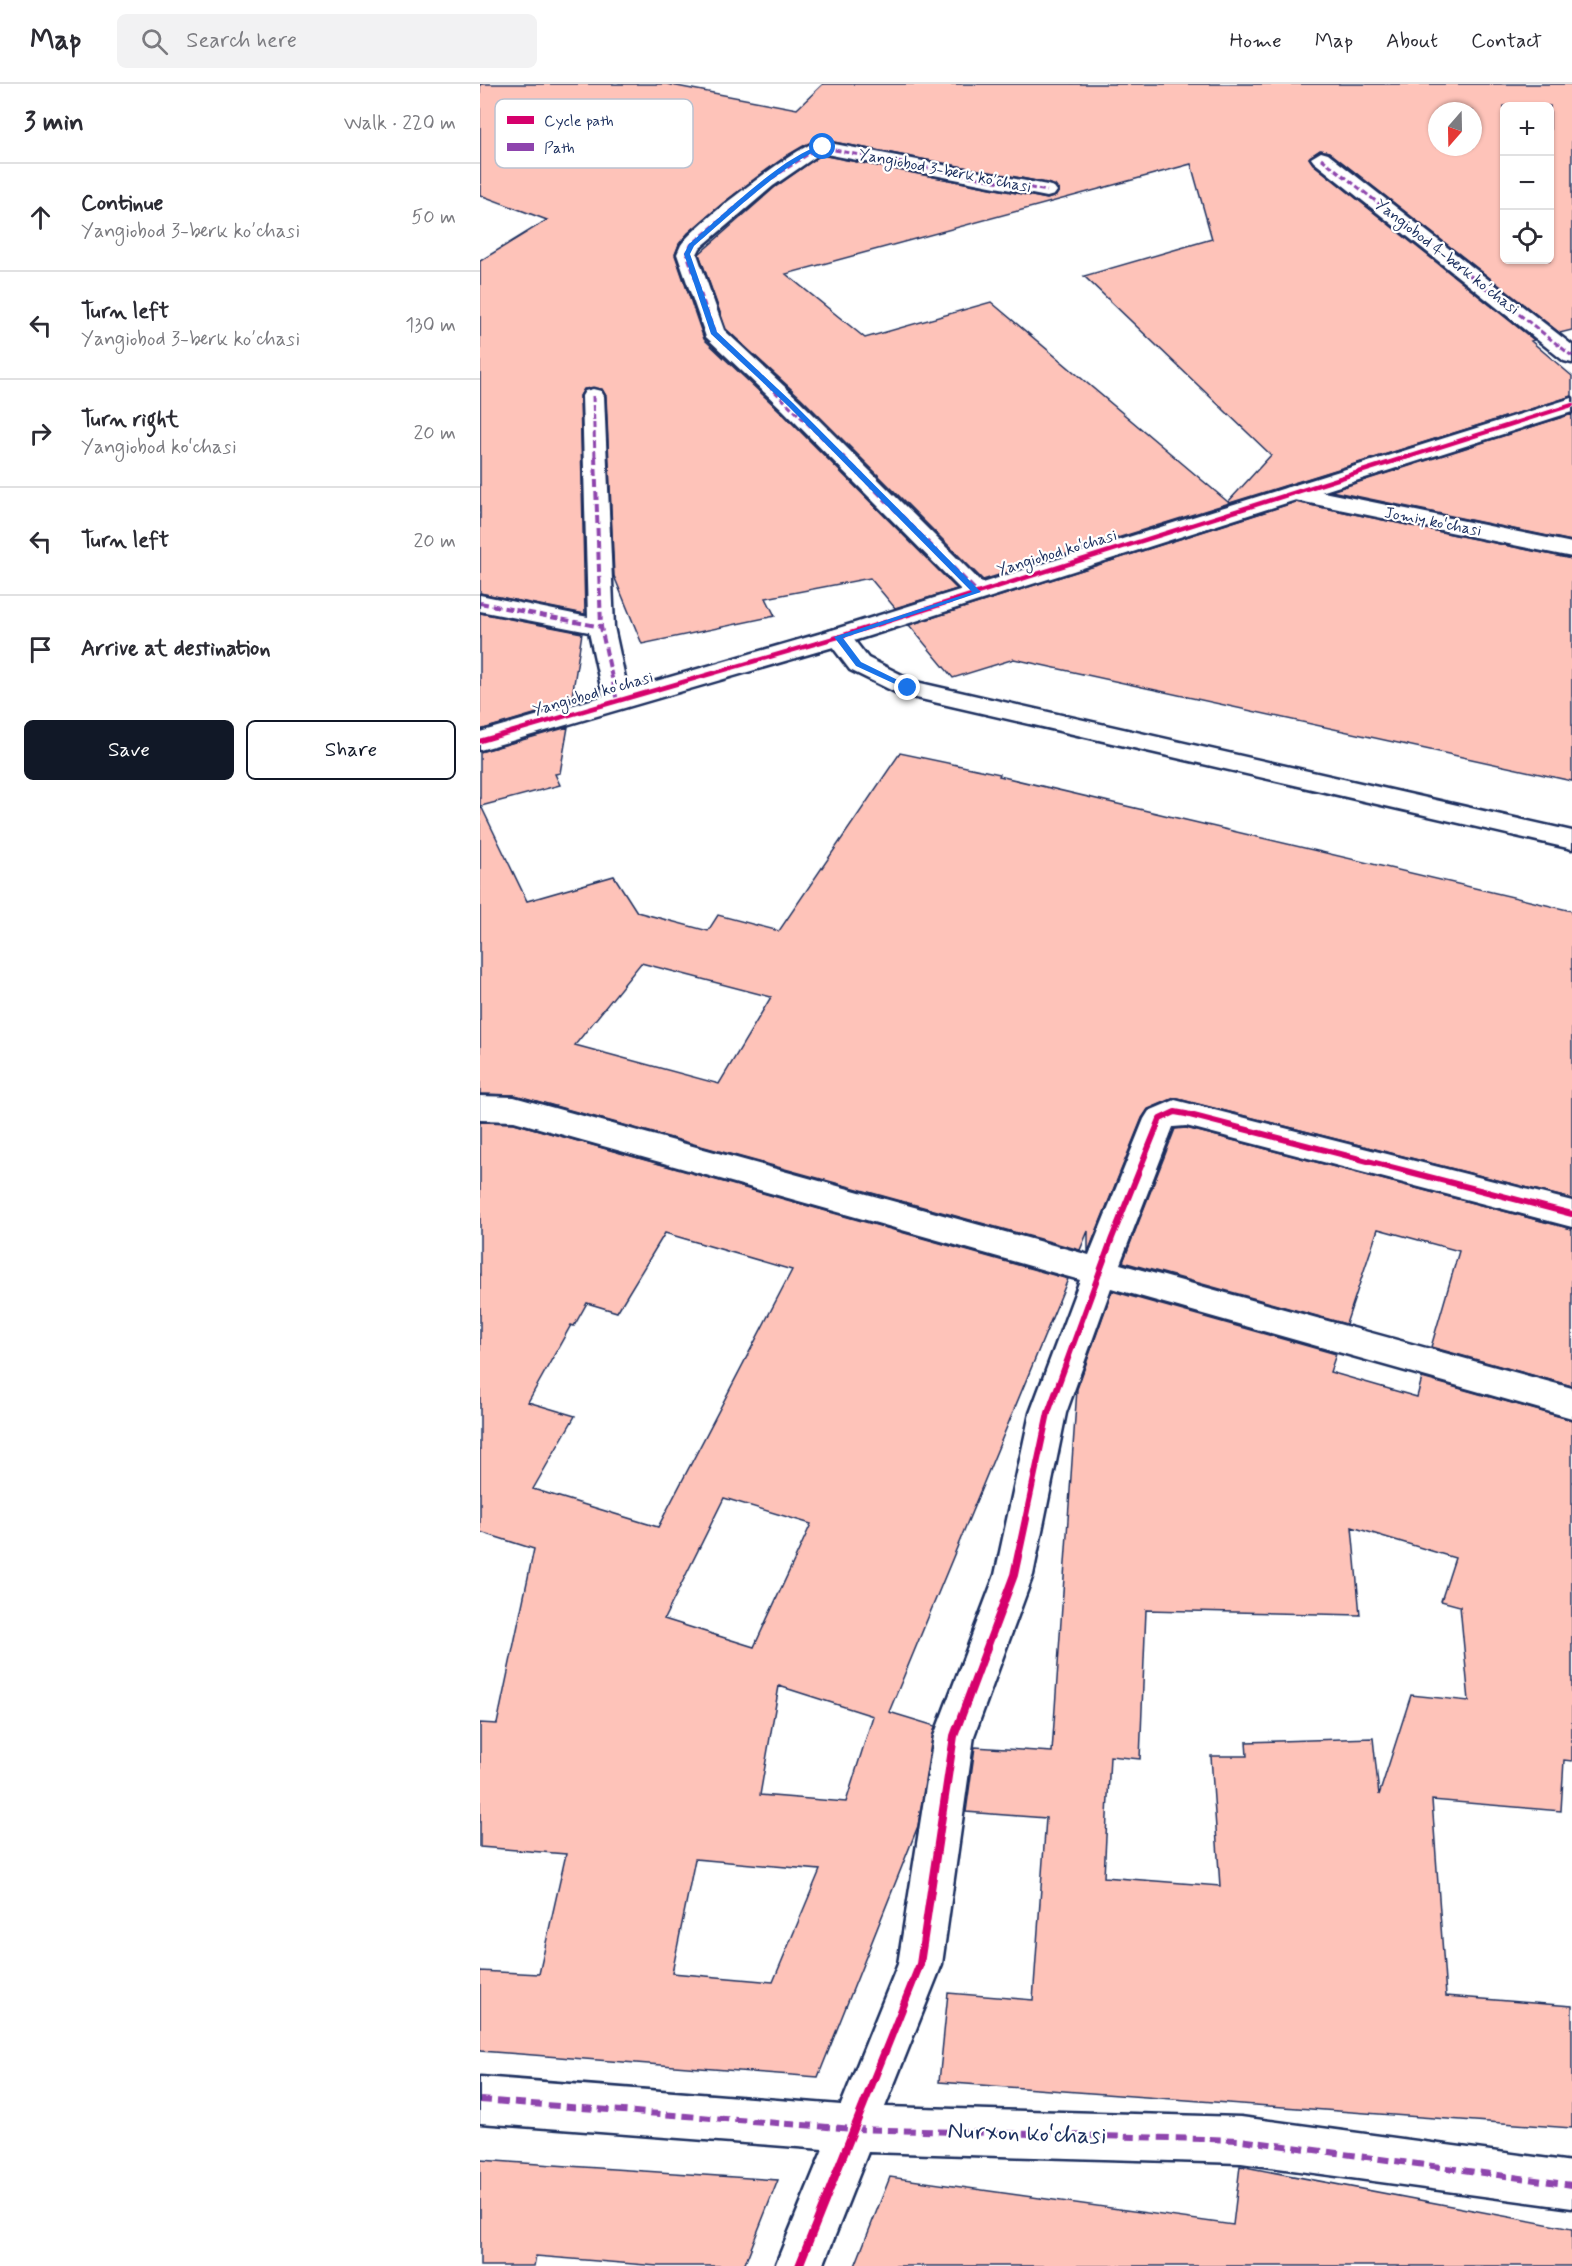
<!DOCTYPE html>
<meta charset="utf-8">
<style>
:root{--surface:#fff;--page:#f2f2f3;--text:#2b2b33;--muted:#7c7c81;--line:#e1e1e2;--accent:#111827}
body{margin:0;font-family:Mynerve,sans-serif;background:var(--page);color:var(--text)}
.controls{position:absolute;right:18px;top:18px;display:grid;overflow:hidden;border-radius:9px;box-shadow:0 2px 4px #0004}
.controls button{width:54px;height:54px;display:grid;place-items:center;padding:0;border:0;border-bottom:2px solid var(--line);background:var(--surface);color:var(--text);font:30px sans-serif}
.compass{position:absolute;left:948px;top:18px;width:54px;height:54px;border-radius:50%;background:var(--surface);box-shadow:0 2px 4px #0004;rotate:200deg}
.stop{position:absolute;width:18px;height:18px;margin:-14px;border:4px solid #1a73e8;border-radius:50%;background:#fff}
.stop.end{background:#1a73e8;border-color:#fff;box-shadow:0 2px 6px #0008}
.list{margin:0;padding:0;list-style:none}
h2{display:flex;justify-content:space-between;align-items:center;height:78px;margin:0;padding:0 24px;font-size:26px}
h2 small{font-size:20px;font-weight:400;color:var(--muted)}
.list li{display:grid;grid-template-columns:39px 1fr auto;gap:18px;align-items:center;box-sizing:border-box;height:108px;padding:0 24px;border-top:2px solid var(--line)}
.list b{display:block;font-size:22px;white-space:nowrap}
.list p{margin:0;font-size:20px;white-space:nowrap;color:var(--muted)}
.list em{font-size:20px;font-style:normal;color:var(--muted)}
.actions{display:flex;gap:12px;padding:18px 24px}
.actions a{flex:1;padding:14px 0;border:2px solid var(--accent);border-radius:9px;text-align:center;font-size:21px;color:var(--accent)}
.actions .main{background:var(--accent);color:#fff}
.icon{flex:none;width:33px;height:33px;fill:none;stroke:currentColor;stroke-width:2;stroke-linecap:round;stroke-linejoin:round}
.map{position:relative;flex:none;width:1092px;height:2182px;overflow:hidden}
header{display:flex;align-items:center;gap:36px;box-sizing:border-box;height:84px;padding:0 30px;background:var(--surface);border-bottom:2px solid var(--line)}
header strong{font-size:28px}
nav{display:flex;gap:33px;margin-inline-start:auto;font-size:21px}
.search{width:420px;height:54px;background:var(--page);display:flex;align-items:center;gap:15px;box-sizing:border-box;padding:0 21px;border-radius:9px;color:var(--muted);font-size:22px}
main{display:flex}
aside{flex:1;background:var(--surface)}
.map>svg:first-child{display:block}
</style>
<header>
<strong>Map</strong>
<div class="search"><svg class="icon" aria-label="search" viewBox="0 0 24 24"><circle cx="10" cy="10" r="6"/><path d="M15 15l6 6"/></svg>Search here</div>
<nav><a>Home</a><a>Map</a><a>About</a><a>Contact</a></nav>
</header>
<main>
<aside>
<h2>3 min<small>Walk · 220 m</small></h2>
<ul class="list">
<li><svg class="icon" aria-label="ahead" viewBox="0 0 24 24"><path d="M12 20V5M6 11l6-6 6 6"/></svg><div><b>Continue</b><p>Yangiobod 3-berk koʼchasi</p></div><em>50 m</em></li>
<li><svg class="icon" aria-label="left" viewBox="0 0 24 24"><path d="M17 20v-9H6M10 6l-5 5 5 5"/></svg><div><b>Turn left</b><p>Yangiobod 3-berk koʼchasi</p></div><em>130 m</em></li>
<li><svg class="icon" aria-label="right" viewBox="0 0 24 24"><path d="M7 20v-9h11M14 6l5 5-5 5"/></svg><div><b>Turn right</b><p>Yangiobod koʻchasi</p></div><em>20 m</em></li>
<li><svg class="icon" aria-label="left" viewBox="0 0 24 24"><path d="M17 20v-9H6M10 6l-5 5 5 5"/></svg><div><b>Turn left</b></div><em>20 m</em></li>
<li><svg class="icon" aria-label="arrive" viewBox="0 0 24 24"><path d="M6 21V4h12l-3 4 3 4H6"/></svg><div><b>Arrive at destination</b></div></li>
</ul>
<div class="actions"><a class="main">Save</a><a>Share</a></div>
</aside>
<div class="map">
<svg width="1092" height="2182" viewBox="0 0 1092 2182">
<rect width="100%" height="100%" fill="#fff"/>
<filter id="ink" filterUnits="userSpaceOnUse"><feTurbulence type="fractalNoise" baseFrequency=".0167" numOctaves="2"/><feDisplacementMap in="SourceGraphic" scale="12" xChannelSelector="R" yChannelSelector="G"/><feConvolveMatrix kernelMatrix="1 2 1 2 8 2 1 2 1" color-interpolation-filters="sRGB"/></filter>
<g filter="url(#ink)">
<!-- building -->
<path fill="#fec3b9" stroke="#1b2f5e" stroke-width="1.5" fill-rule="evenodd" d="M0 0H186L317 25 343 0H1092V246L1080 249 849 68 840 66 829 74 833 80 1054 256 1051 257 1092 292V312L503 496 321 314 246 245 219 170 294 104 341 71 567 115 576 112 579 106 567 99 338 55 308 71 243 119 208 149 199 160 195 171 224 255 301 328 477 505 415 524 390 494 286 514 295 532 162 560 134 492 126 312 122 305H104L100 312 105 530 0 509V177L67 136 0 111ZM1024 22H1070V176H1024ZM957 27H993V63H957ZM711 80 732 155 604 192 791 371 748 418 511 218 385 254 306 190Z
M1092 330V457L851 407Z
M816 418 1092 475V697L534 575 473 594 429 541Z
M0 529 102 549 91 619 0 646Z
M88 643 80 689 75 690 80 701 1 722 47 817 134 792 157 828 228 847 238 831 299 847 420 669 520 690 519 692 1092 827V1115L694 1014 668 1025 662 1034 608 1168V1147L600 1166 35 1011 0 1010V668ZM161 879 291 913 239 1000 95 961Z
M0 1038 34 1039 588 1195 409 1628 455 1642 438 1742 338 1993 0 1967V1887L59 1890 86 1770 0 1763V1639L17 1640 54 1465 0 1448ZM185 1149 312 1186 178 1443 53 1405 95 1332 48 1318 91 1241 94 1242 107 1219 137 1228ZM244 1414 331 1440 274 1563 184 1535ZM299 1602 393 1632 366 1718 280 1711ZM215 1775 340 1786 293 1898 192 1889Z
M706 1044 1092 1145V1302L951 1263 979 1167 898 1145 866 1240 643 1178 695 1045Z
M632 1207 856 1270 850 1288 937 1313 942 1294 1092 1336V1677L1084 1676 1081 1727 952 1716 966 1912 1092 1922V2044L459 1998 468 1909 553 1916 566 1734 486 1728 495 1663 572 1668 597 1305ZM872 1443 975 1474 961 1517 980 1522 989 1617 931 1611 899 1711 893 1654 766 1658 767 1672H731L740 1802 624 1793 630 1672 660 1675 666 1526 880 1531Z
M0 2076 298 2096 264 2182H178L56 2172 54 2182H0Z
M760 2082 1092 2145V2182H375L410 2093 753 2141Z"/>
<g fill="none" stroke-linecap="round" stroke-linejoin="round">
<defs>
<path id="street" d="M339 57 567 101 574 103 577 107 574 111 567 113 341 69 293 102 220 164 217 170 244 246 319 316 506 503 510 508 506 513 497 516 488 513 303 326 226 253 197 170 201 161C215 140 315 63 339 57Z
M841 68 848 70 1092 261V279L1084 277 834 78 831 74Z
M113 305 121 307 124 312 134 543 150 617 146 623 137 625 128 623 124 617 109 548 0 527V511L108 533 102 312 105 307Z
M814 402 1092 459V473L805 414 802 409 805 404Z
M358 545 367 547 388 574 436 598 1092 747V765L419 610 370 586 345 553 349 547Z
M0 1012 34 1013 609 1171 664 1035 669 1027 695 1016 1092 1117V1143L706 1042 693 1043 640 1180 1092 1304V1334L631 1204 586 1329 553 1491 494 1652 462 1880 405 2023 761 2033 1092 2078V2124L761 2079 388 2068 343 2182H295L343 2065 0 2039V1993L361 2021 418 1880 454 1652 515 1491 550 1329 600 1196 34 1037 0 1036Z"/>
<path id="secondary" d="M1092 314V328L367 559 0 666V648L349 547Z"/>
</defs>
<!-- street casing -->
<use href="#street" stroke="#1b2f5e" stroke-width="5"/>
<!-- secondary casing -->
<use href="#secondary" stroke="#1b2f5e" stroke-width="5"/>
<!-- street -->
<use href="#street" fill="#fff" fill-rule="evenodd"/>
<!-- secondary -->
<use href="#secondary" fill="#fff" fill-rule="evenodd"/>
<!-- quiet-far2 -->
<path stroke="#8e44ad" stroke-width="3" stroke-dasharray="6 3" stroke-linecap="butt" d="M841 74 1092 272
M113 312 115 374
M363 374 234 248 207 170 211 161 286 98 339 63 567 107"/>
<!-- quiet-far1 -->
<path stroke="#8e44ad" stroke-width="4" stroke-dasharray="8 4" stroke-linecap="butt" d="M115 372 121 543 137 617
M362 372 497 508
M0 519 121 543"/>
<!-- quiet -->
<path stroke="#8e44ad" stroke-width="6" stroke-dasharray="11 6" stroke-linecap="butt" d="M0 2016 374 2045 761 2056 1092 2101"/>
<defs>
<path id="cycleway-far3" d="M925 374 1092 321"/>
<path id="cycleway-far2" d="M0 657 358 553 930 372"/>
<path id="cycleway-far1" d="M545 1436 568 1329 632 1154 680 1035 695 1028 706 1030 1092 1130"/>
<path id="cycleway" d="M319 2182 440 1880 474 1652 534 1491 546 1435"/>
</defs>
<!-- cycleway-far3 casing -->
<use href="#cycleway-far3" stroke="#fff" stroke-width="6"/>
<!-- cycleway-far2 casing -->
<use href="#cycleway-far2" stroke="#fff" stroke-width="8"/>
<!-- cycleway-far1 casing -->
<use href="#cycleway-far1" stroke="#fff" stroke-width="10"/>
<!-- cycleway casing -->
<use href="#cycleway" stroke="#fff" stroke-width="11"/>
<!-- cycleway-far3 -->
<use href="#cycleway-far3" stroke="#d6006c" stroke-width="4"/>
<!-- cycleway-far2 -->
<use href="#cycleway-far2" stroke="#d6006c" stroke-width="4.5"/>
<!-- cycleway-far1 -->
<use href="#cycleway-far1" stroke="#d6006c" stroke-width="6"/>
<!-- cycleway -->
<use href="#cycleway" stroke="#d6006c" stroke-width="8"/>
</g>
</g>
<!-- route -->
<path fill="#1a73e8" d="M343 61 345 64C310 73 244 137 214 162L210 170 237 248 313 319 501 508 363 554 381 578 430 602 428 606 376 582 354 553 492 508 308 322 231 250 204 170 209 160C242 132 304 70 343 61Z"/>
<g text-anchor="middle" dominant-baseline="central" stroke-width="4.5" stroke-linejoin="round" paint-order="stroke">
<!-- far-street labels -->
<g font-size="16" fill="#1b2f5e" stroke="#fff">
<text transform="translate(465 87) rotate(11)">Yangiobod 3-berk koʼchasi</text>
<text transform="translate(967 173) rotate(38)">Yangiobod 4-berk koʼchasi</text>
<text transform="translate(953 438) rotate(11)">Jomiy koʻchasi</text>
<text transform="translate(577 469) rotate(-17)">Yangiobod koʻchasi</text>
<text transform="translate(113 610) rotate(-16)">Yangiobod koʻchasi</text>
</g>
<!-- near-street labels -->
<g font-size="24" fill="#1b2f5e" stroke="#fff">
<text transform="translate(547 2050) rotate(2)">Nurxon koʻchasi</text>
</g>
</g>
<!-- legend -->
<rect x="15" y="15" width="198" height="69" rx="9" fill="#fff" stroke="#bbc1cf" stroke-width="1.5"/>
<rect x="27" y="32" width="27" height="8" fill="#d6006c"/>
<rect x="27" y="59" width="27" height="8" fill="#8e44ad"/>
<g font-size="16" fill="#1b2f5e">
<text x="64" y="42">Cycle path</text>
<text x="64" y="69">Path</text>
</g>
</svg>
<div class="controls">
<button>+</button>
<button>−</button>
<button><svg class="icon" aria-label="locate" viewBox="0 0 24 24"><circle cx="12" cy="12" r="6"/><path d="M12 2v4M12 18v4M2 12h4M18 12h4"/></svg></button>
</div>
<svg class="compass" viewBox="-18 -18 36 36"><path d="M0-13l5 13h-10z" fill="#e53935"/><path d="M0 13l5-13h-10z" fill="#7c7c81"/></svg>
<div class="stop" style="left:343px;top:63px"></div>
<div class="stop end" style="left:428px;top:604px"></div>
</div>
</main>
